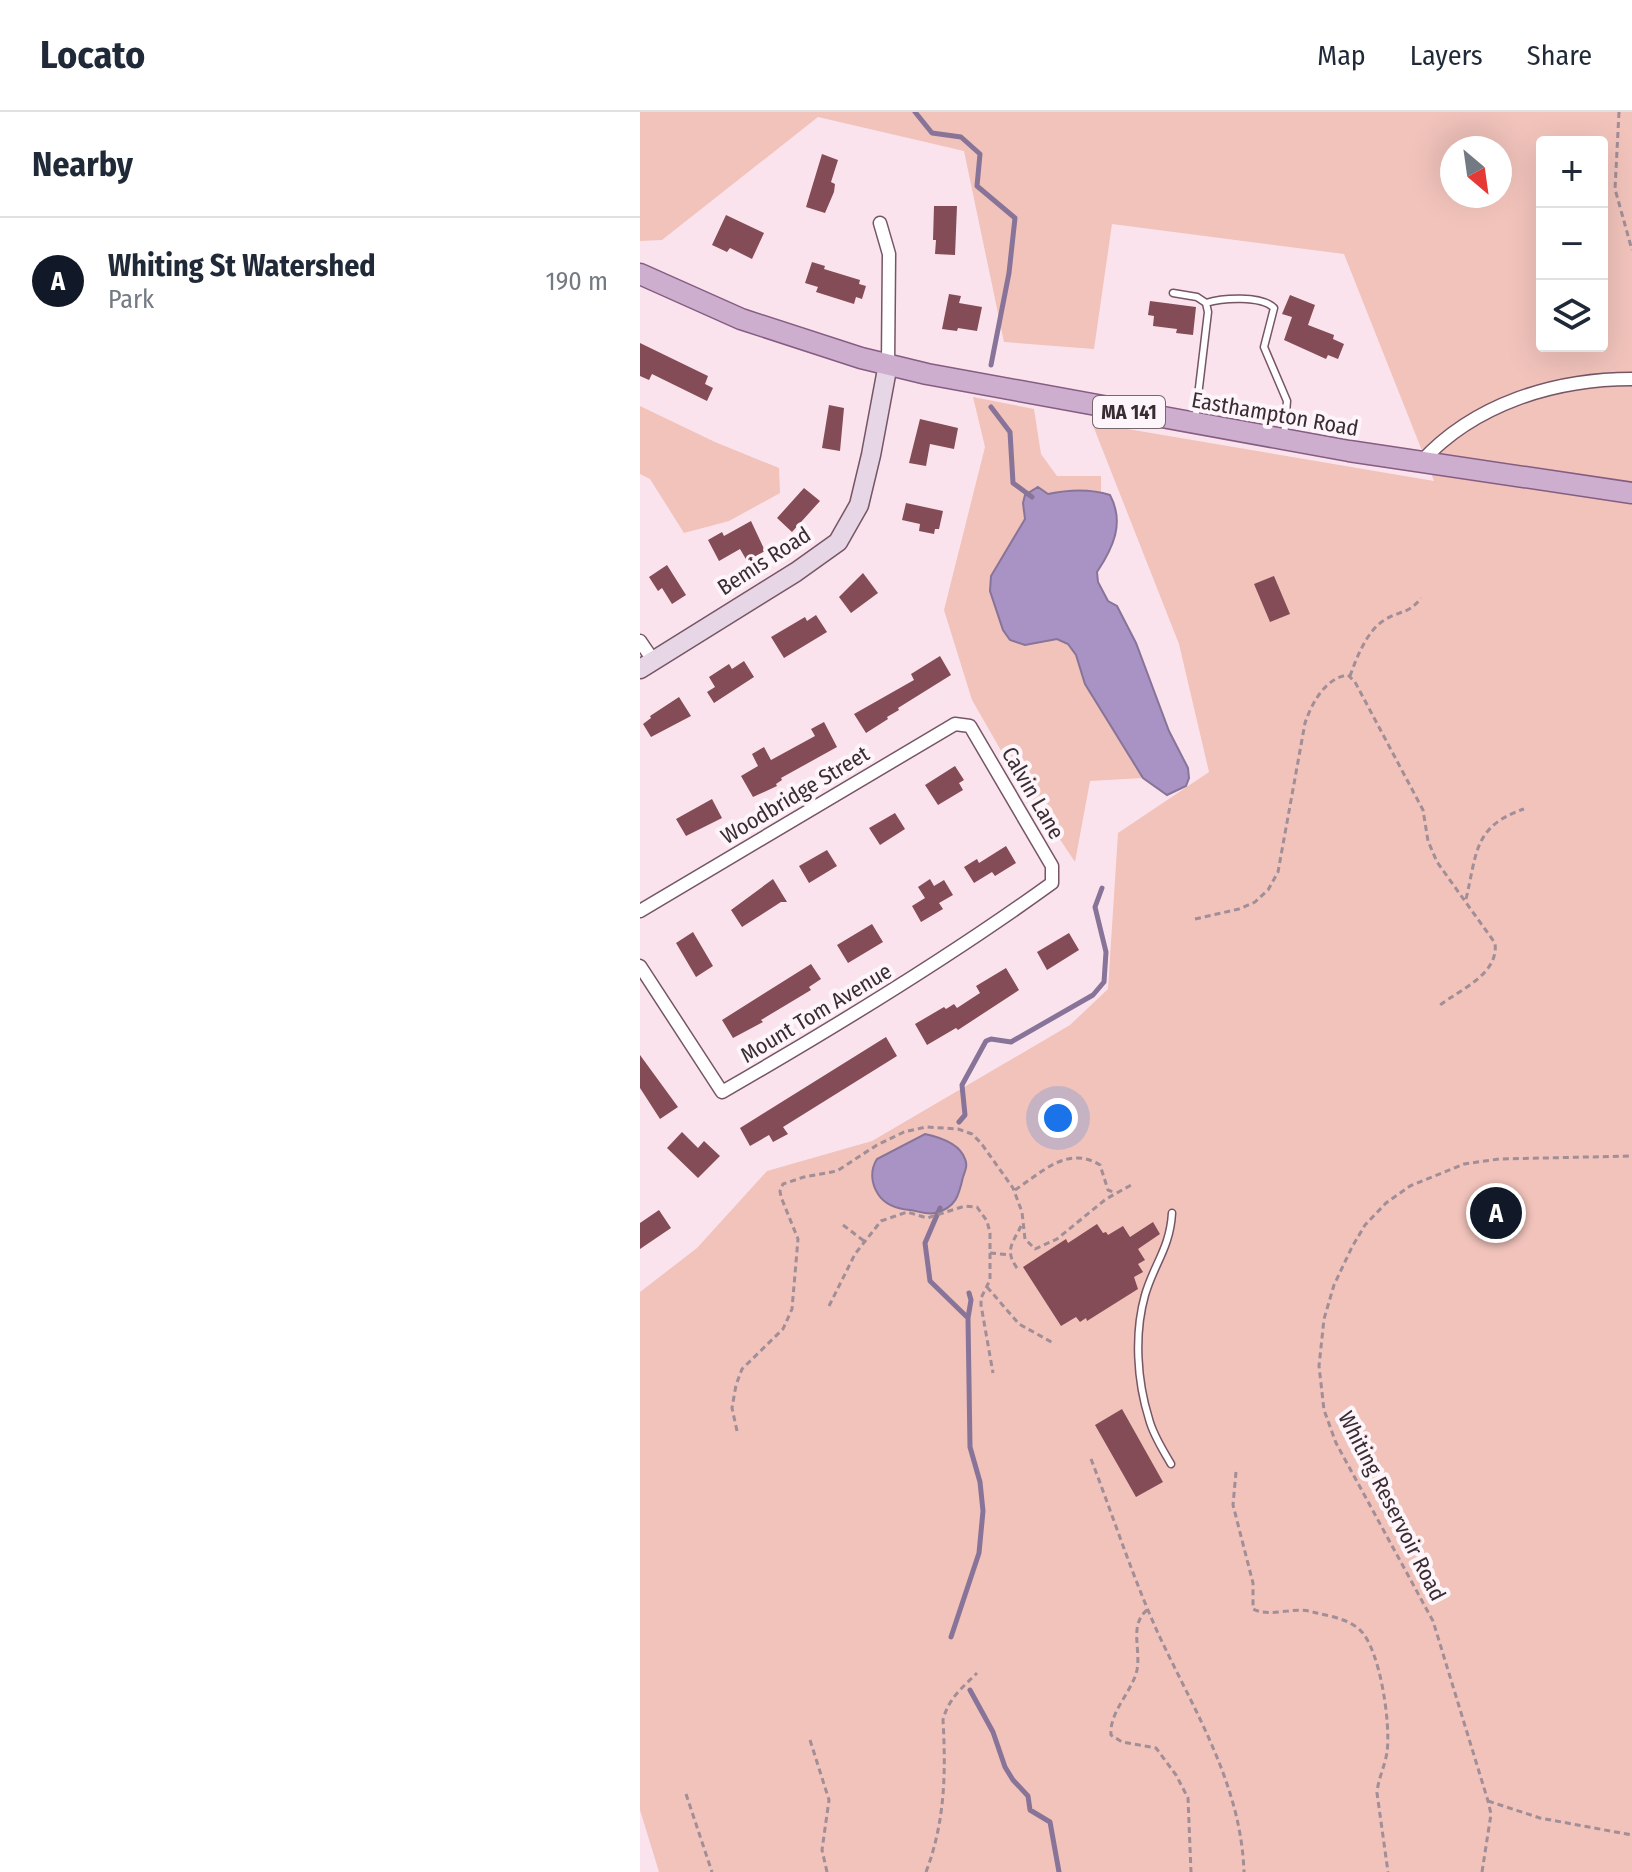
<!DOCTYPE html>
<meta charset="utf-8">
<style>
:root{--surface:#fff;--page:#f6f6f7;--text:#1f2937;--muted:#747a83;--line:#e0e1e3;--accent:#111827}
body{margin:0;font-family:"Fira Sans Condensed",sans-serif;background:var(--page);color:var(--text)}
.controls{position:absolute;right:24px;top:24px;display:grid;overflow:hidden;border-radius:8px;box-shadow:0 8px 32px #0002}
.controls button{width:72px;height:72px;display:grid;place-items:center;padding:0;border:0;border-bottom:2px solid var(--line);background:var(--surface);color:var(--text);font:40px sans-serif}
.compass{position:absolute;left:800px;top:24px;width:72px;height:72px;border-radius:50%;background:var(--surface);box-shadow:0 8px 32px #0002;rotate:151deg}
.you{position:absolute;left:418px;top:1006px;width:28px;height:28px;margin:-20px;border:6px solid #fff;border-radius:50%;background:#1a73e8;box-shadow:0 0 0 12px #1a73e833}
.badge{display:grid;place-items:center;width:52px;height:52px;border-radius:50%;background:var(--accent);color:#fff;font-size:26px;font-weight:700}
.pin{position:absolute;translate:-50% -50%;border:4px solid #fff;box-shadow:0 2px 8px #0006}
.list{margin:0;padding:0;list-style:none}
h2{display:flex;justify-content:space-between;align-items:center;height:104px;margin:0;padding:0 32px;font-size:34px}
h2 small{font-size:26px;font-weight:400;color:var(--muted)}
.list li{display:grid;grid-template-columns:52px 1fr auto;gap:24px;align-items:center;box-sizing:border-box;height:128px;padding:0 32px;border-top:2px solid var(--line)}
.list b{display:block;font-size:30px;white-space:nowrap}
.list p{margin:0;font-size:26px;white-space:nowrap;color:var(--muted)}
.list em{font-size:26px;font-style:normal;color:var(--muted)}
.icon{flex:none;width:44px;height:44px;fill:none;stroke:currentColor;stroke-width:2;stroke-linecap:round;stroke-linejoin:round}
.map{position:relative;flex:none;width:992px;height:1760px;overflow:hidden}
header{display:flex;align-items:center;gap:48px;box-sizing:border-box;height:112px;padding:0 40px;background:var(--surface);border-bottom:2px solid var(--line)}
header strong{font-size:38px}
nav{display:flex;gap:44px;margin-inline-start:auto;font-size:28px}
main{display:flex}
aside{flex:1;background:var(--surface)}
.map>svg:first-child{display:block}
</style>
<header>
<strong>Locato</strong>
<nav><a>Map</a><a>Layers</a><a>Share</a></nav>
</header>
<main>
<aside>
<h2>Nearby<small></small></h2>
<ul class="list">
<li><span class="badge">A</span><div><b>Whiting St Watershed</b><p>Park</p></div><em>190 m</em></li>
</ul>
</aside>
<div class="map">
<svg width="992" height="1760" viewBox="0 0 992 1760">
<rect width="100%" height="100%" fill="#fbe3ee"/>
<!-- green -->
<path fill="#f1c3bb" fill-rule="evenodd" d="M0 0H992V1760H19L0 1698V1180L57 1136 127 1059 232 1029 430 913 468 877 478 721 569 660 539 532 452 311 794 369 704 142 472 112 454 237 364 230 324 39 178 5 22 128 0 129ZM902 30H962V234H902ZM812 36H860V84H812Z
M333 285 394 297 401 342 417 364H461V380H420L383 391 385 407 351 463 363 518 385 533 417 527 428 532 436 543 445 572 503 666 450 669 435 750 363 642 332 588 304 498 345 335Z
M0 294 75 330 139 356 140 381 89 409 44 421 10 367 0 362Z"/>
<!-- water -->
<path fill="#a993c4" stroke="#887498" stroke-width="2" d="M398 375 408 382C427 378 451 377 470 383 485 411 473 436 457 460L458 470 468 489 477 494 496 531 529 619 548 656 549 666 546 674 527 683 503 666 445 572 436 543 428 532 417 527 385 533 370 528 363 518 350 479 351 464 385 407 383 391 385 383Z
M285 1022C299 1025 320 1032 325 1047 328 1054 325 1059 323 1065 319 1083 316 1096 295 1101 287 1103 278 1099 270 1098 258 1097 245 1093 238 1082 231 1071 230 1058 237 1047Z"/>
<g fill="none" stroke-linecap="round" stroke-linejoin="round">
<!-- stream -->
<path stroke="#887498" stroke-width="5" d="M275 0 292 21 321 25 340 42 337 74 375 106 369 161 351 253
M351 295 370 320 373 371 392 385
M319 1010 325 1003 322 973 346 929 351 927 371 930 453 883 464 870 466 840 455 795 462 776
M300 1096 285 1131 290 1169 328 1206 330 1335 340 1370 343 1399 339 1441 311 1525
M328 1206 331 1188 329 1181
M330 1578 353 1620 365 1655 373 1668 388 1684 390 1698 410 1710 419 1760"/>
</g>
<!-- building -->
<path fill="#834c56" d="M182 42 198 48 191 70 195 72 194 80 185 101 166 95Z
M294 94H317L315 143 295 142 296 128H293Z
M86 103 124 121 112 147 90 136 87 140 72 133Z
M172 150 185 154 184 157 220 168 219 172 226 174 222 187 216 185 214 192 176 180 178 175 165 171Z
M309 182 321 184 319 191 342 195 337 219 318 216 317 219 302 217Z
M650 183 675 193 668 213 694 223 693 227 704 232 698 247 688 243 686 247 644 228 652 205 642 202Z
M510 189 556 195 553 223 536 221 537 217 513 214 514 204 508 203Z
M0 231 68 264 65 272 73 276 67 289 12 262 9 268 0 264Z
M189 293 204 296 200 339 182 336Z
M280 307 318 316 314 337 290 332 286 354 269 351Z
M164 376 180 389 152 420 137 406Z
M266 391 303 399 299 417H295L294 422 279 419 280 412 262 408Z
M111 409 125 439 107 449 100 437 79 449 68 428 82 420 84 424Z
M27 453 46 483 32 492 22 476 18 479 9 465Z
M223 461 238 481 211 501 199 485Z
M634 464 650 502 630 510 614 472Z
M176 503 187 520 144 546 131 525 165 505 167 509Z
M300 544 311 563 258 596 259 598 247 605 248 607 226 621 214 602 274 568 271 562Z
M104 549 114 565 74 591 67 580 75 575 69 565 89 552 92 557Z
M39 585 51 604 11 625 3 612 11 606 10 604Z
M184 610 197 635 141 666 142 668 136 672 137 674 113 685 101 664 118 654 112 642 124 635 131 648 175 624 171 617Z
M315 654 324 668 319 671 323 678 298 693 285 673Z
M72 687 82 706 46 724 36 707Z
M255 701 265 717 240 733 229 716Z
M366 734 376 751 355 764 352 760 334 771 324 755 337 747 339 751Z
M187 738 197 754 169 771 159 754Z
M133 767 147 790H141L102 815 91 798Z
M290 767 294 774 304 768 313 783 299 791 303 797 281 810 272 794 285 786 278 775Z
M232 812 243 830 208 851 197 833Z
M53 820 73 854 56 865 36 831Z
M429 821 439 838 407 858 397 840Z
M171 852 181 867 169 875 171 878 121 908 123 910 93 926 82 908Z
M366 856 379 878 318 918 316 916 287 933 275 912 304 895 306 897 314 892 317 896 340 881 336 874Z
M246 925 257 944 143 1015 148 1022 133 1030 129 1023 110 1034 100 1016Z
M0 943 38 995 20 1007 0 976Z
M42 1020 58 1036 64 1029 80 1044 58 1066 27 1036Z
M19 1098 31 1116 0 1137V1111Z
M513 1110 520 1122 498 1137 505 1148 498 1152 503 1160 494 1165 498 1177 447 1209 446 1206 440 1210 436 1205 421 1214 383 1155 426 1127 428 1131 457 1112 463 1121 466 1120 468 1123 483 1114 490 1125Z
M482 1297 523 1370 496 1385 455 1313Z"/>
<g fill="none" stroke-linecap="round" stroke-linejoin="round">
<defs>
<path id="lane" d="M533 181 557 185 566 191 568 200 555 309
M566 191C582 186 621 183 634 196L624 235 647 289 644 325
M531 1352C523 1338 513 1323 509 1307 497 1269 494 1222 505 1183 514 1152 530 1136 532 1101"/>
<path id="street" d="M240 111 249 142 248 252
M781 350C834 292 914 267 992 267
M0 529 13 548
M0 799 315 612 330 614 412 754V771C307 847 195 915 82 980L0 854"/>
<path id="secondary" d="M0 557 156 460 198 430 219 393 231 343 248 252"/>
<path id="primary" d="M0 162 101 207 221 246 287 262 709 339 992 381"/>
</defs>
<!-- lane casing -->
<use href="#lane" stroke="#765565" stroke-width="9"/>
<!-- street casing -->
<use href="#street" stroke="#765565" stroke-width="15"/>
<!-- secondary casing -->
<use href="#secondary" stroke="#765565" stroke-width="21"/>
<!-- primary casing -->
<use href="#primary" stroke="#855d82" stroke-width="23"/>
<!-- path -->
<path stroke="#a18e97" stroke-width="3" stroke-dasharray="6 4" stroke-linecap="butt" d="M979 0 975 77 992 138
M710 564C716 547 727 519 743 509 759 498 768 503 781 486
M826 787C837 742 833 714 884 697
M555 807 599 797 615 790 628 778 638 760 665 611C672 591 685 566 708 563L715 570 783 698 788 729 797 750 855 831C859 862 821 877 800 893
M375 1078C402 1060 428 1033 460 1053L468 1078 476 1081
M203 1113 224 1129
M350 1141 370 1143
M377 1156C364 1138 373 1131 381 1114
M347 1175 379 1212 415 1232
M189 1194 215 1142 241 1109 267 1100 287 1106 325 1094 337 1095 347 1109 350 1121V1168L341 1186V1193L353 1261
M97 1319 92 1296 96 1273 102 1257 143 1217 152 1197 158 1127 141 1085 140 1079 143 1072 164 1065 197 1059 237 1033 264 1020 286 1015 318 1017 332 1022 341 1031 373 1076 382 1100 385 1127 395 1137 417 1127 466 1087 493 1072
M451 1347C473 1404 492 1463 517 1519 553 1597 601 1671 604 1760
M596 1360 593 1393 613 1471V1497C630 1506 654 1494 673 1500 688 1504 706 1506 719 1517 740 1535 751 1612 747 1640 745 1654 738 1667 737 1681L748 1760
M507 1498C489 1513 501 1537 497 1558 492 1580 469 1600 471 1623L482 1630 516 1636 536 1663 548 1686 551 1760
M170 1628 189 1688 182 1738 187 1760
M46 1682 72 1760
M848 1689 900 1706 992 1723
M286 1760C305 1710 306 1661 303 1608 308 1587 322 1576 337 1561
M842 1760 851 1702 848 1689 793 1509 696 1331 684 1298 679 1254 684 1207 694 1173 712 1135 725 1113 746 1091 770 1074 824 1052 859 1047 992 1044"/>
<!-- lane -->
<use href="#lane" stroke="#fff" stroke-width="6"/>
<!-- street -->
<use href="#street" stroke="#fff" stroke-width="12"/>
<!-- secondary -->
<use href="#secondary" stroke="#e6d6e6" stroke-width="18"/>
<!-- primary -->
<use href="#primary" stroke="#ceaece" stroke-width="20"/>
</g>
<g text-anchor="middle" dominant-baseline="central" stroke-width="8" stroke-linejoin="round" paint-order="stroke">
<!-- shield labels -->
<rect fill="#fdf5f9" stroke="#74686e" stroke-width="2" x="453" y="284" width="72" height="32" rx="6"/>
<g font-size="20" font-weight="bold" fill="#3a2c33">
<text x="489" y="300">MA 141</text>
</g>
<!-- street labels -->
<g font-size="22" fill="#3a2c33" stroke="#fdf5f9">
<text transform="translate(635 302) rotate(10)">Easthampton Road</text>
<text transform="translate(124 449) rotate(-33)">Bemis Road</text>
<text transform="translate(393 681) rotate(60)">Calvin Lane</text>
<text transform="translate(155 683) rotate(-31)">Woodbridge Street</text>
<text transform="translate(176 901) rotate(-31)">Mount Tom Avenue</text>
<text transform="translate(752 1394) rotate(63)">Whiting Reservoir Road</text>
</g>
</g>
</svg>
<div class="controls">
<button>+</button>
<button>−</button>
<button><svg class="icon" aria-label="layers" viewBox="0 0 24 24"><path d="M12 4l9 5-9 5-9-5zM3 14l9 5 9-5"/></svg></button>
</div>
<svg class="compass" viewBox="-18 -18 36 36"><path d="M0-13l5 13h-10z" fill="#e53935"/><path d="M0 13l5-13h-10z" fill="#747a83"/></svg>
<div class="you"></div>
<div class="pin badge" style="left:856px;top:1101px">A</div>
</div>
</main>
